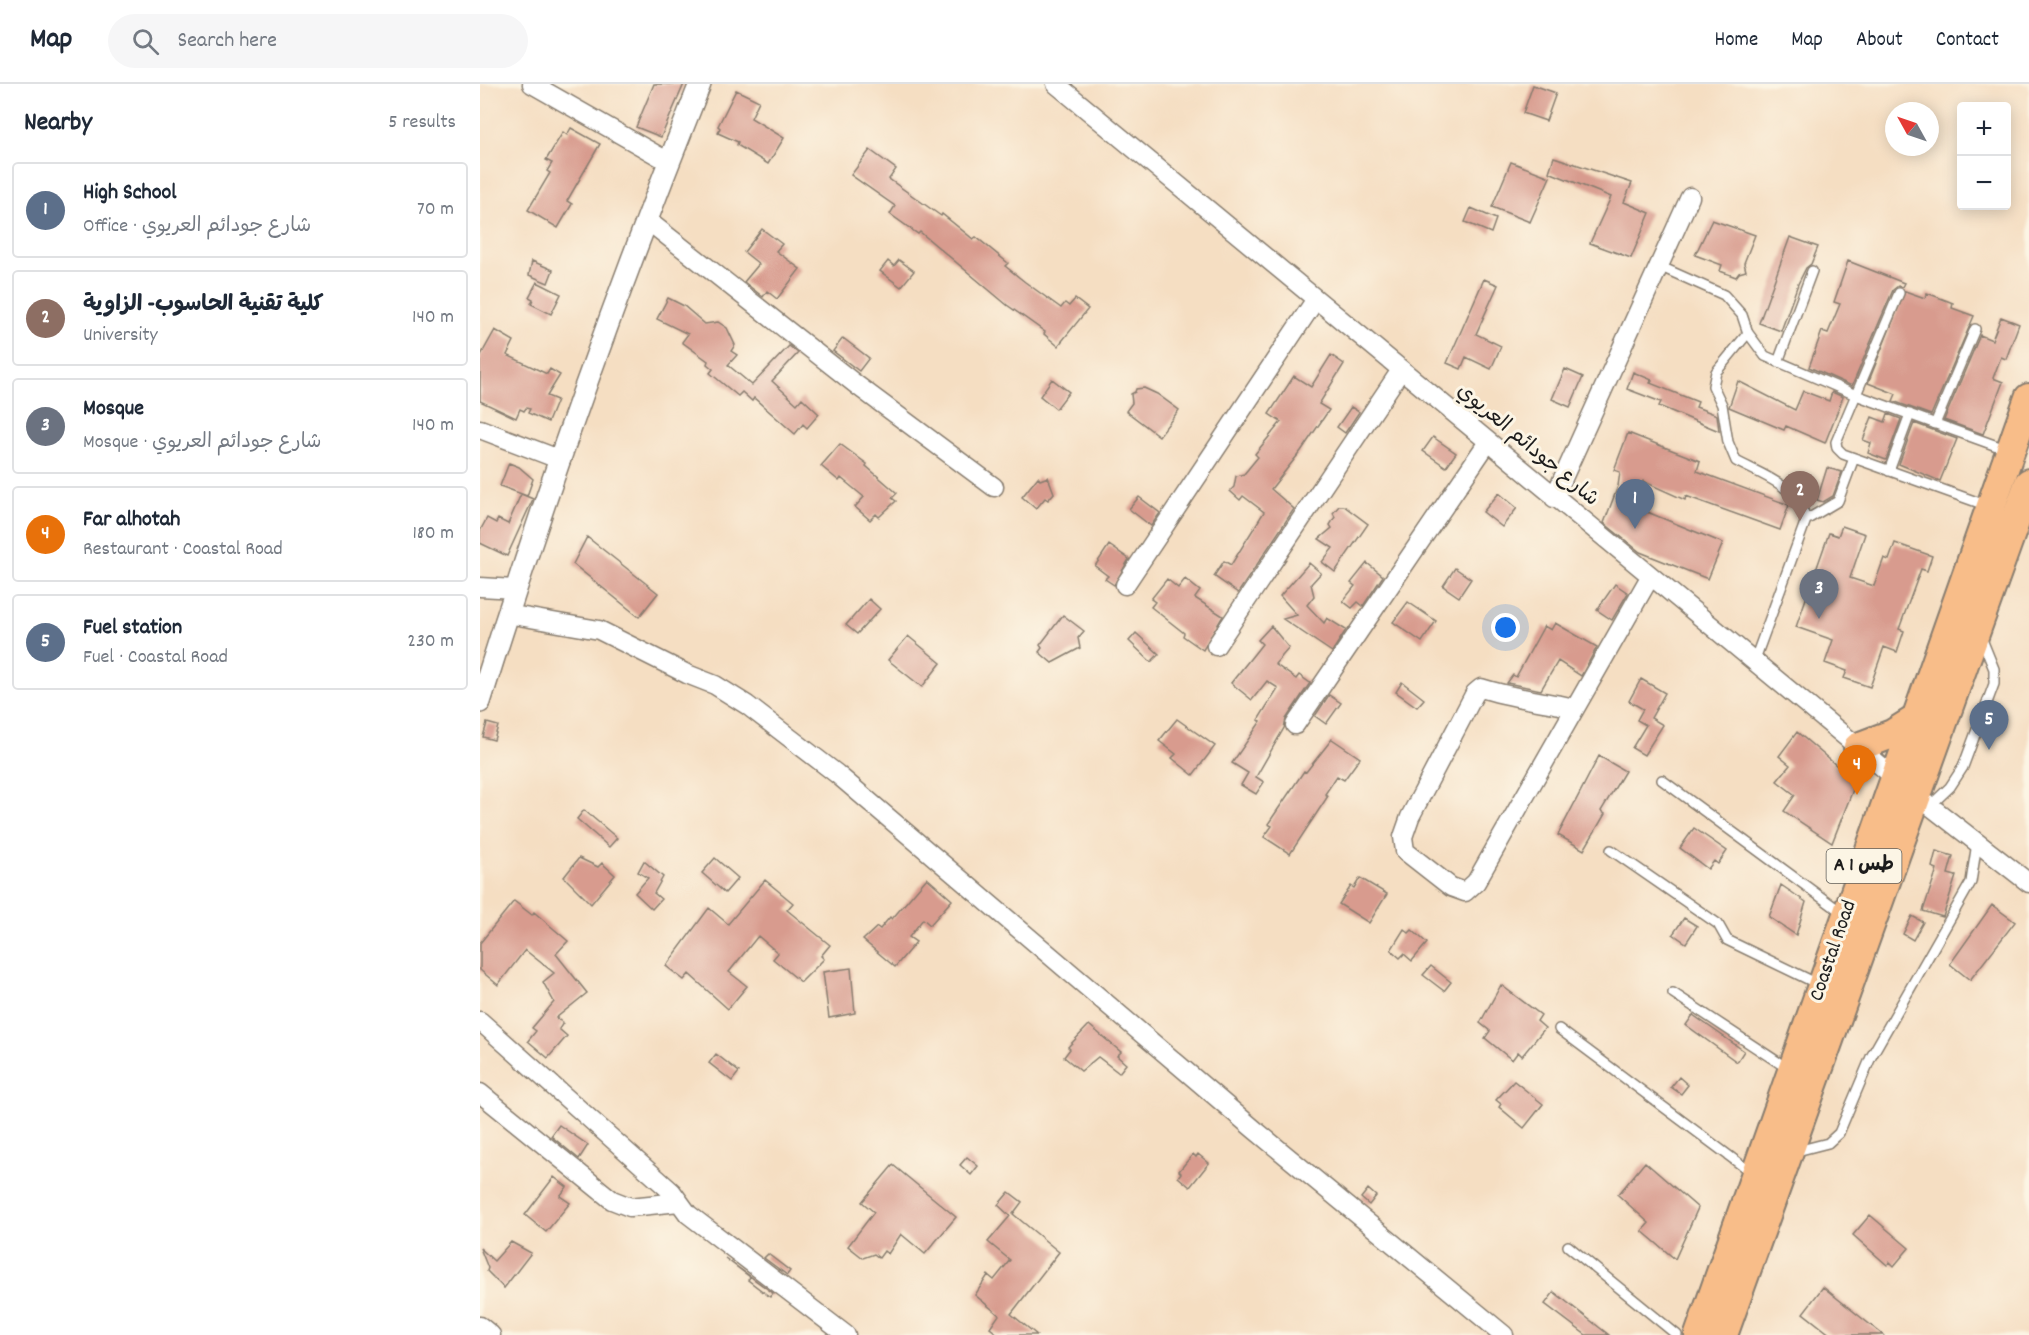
<!DOCTYPE html>
<meta charset="utf-8">
<style>
:root{--surface:#fff;--page:#f6f6f7;--text:#1f2937;--muted:#747a83;--line:#e0e1e3;--accent:#1f6fb2}
body{margin:0;font-family:Dekko,"Playpen Sans Arabic",sans-serif;background:var(--page);color:var(--text)}
.controls{position:absolute;right:18px;top:18px;display:grid;overflow:hidden;border-radius:6px;box-shadow:0 3px 15px #0003}
.controls button{width:54px;height:54px;display:grid;place-items:center;padding:0;border:0;border-bottom:2px solid var(--line);background:var(--surface);color:var(--text);font:30px sans-serif}
.compass{position:absolute;left:1405px;top:18px;width:54px;height:54px;border-radius:50%;background:var(--surface);box-shadow:0 3px 15px #0003;rotate:310deg}
.you{position:absolute;left:1026px;top:544px;width:21px;height:21px;margin:-15px;border:4px solid #fff;border-radius:50%;background:#1a73e8;box-shadow:0 0 0 9px #1a73e833}
.badge{display:grid;place-items:center;width:39px;height:39px;border-radius:50%;background:var(--accent);color:#fff;font-size:20px;font-weight:700}
.pin{position:absolute;translate:-50% -50px;filter:drop-shadow(0 2px 3px #0008)}
.pin::after{content:'';position:absolute;top:32px;width:21px;height:18px;background:inherit;clip-path:polygon(0 0,100% 0,50% 100%)}
.list{margin:0;padding:0;list-style:none}
h2{display:flex;justify-content:space-between;align-items:center;height:78px;margin:0;padding:0 24px;font-size:26px}
h2 small{font-size:20px;font-weight:400;color:var(--muted)}
.list li{display:grid;grid-template-columns:39px 1fr auto;gap:18px;align-items:center;box-sizing:border-box;height:96px;margin:0 12px 12px;padding:0 12px;border:2px solid var(--line);border-radius:6px}
.list b{display:block;font-size:22px;white-space:nowrap}
.list p{margin:0;font-size:20px;white-space:nowrap;color:var(--muted)}
.list em{font-size:20px;font-style:normal;color:var(--muted)}
.icon{flex:none;width:33px;height:33px;fill:none;stroke:currentColor;stroke-width:2;stroke-linecap:round;stroke-linejoin:round}
.map{position:relative;flex:none;width:1549px;height:1251px;overflow:hidden}
header{display:flex;align-items:center;gap:36px;box-sizing:border-box;height:84px;padding:0 30px;background:var(--surface);border-bottom:2px solid var(--line)}
header strong{font-size:28px}
nav{display:flex;gap:33px;margin-inline-start:auto;font-size:21px}
.search{width:420px;height:54px;background:var(--page);display:flex;align-items:center;gap:15px;box-sizing:border-box;padding:0 21px;border-radius:33px;color:var(--muted);font-size:22px}
main{display:flex}
aside{flex:1;background:var(--surface)}
.map>svg:first-child{display:block}
</style>
<header>
<strong>Map</strong>
<div class="search"><svg class="icon" aria-label="search" viewBox="0 0 24 24"><circle cx="10" cy="10" r="6"/><path d="M15 15l6 6"/></svg>Search here</div>
<nav><a>Home</a><a>Map</a><a>About</a><a>Contact</a></nav>
</header>
<main>
<aside>
<h2>Nearby<small>5 results</small></h2>
<ul class="list">
<li><span class="badge" style="background:#5c6f8a">1</span><div><b>High School</b><p>Office · شارع جودائم العريوي</p></div><em>70 m</em></li>
<li><span class="badge" style="background:#8d6e63">2</span><div><b>كلية تقنية الحاسوب- الزاوية</b><p>University</p></div><em>140 m</em></li>
<li><span class="badge" style="background:#6b7280">3</span><div><b>Mosque</b><p>Mosque · شارع جودائم العريوي</p></div><em>140 m</em></li>
<li><span class="badge" style="background:#e8710a">4</span><div><b>Far alhotah</b><p>Restaurant · Coastal Road</p></div><em>180 m</em></li>
<li><span class="badge" style="background:#5c6f8a">5</span><div><b>Fuel station</b><p>Fuel · Coastal Road</p></div><em>230 m</em></li>
</ul>
</aside>
<div class="map">
<svg width="1549" height="1251" viewBox="0 0 1549 1251">
<rect width="100%" height="100%" fill="#fcf5e5"/>
<filter id="ink" filterUnits="userSpaceOnUse"><feTurbulence type="fractalNoise" baseFrequency=".0167" numOctaves="2"/><feDisplacementMap in="SourceGraphic" scale="12" xChannelSelector="R" yChannelSelector="G"/><feConvolveMatrix kernelMatrix="1 2 1 2 8 2 1 2 1" color-interpolation-filters="sRGB"/></filter>
<filter id="wash" filterUnits="userSpaceOnUse"><feTurbulence type="fractalNoise" baseFrequency=".008" numOctaves="4" result="noise"/><feDisplacementMap in="SourceGraphic" scale="24" xChannelSelector="R" yChannelSelector="G"/><feGaussianBlur stdDeviation="1.35" result="paint"/><feColorMatrix in="noise" values="0 0 0 0 0 0 0 0 0 0 0 0 0 0 0 0 0 1.4 0 .05"/><feComposite in="paint" operator="in"/></filter>
<g filter="url(#wash)">
<rect width="100%" height="100%" fill="#f5dec2"/>
<g id="blocks">
<!-- building -->
<path fill="#d89b8e" d="M174 0H204L181 53 156 43Z
M1053 1 1076 9 1066 37 1043 29Z
M256 6 279 17 271 34 304 54 288 80 257 61 258 58 238 49 240 44 238 42Z
M91 44 120 60 87 117 92 120 78 144 48 126 70 89 67 87 72 79 66 76 83 48 87 51Z
M390 66 416 85 409 95 461 132 462 130 493 155 496 153 528 179 525 182 545 198 581 224 585 219 589 222 595 215 608 225 578 262 564 250 565 248 527 221 440 148 438 150 410 130 415 122 371 91Z
M1074 73 1152 99 1144 118 1170 129 1151 174 1110 159 1131 113 1069 88Z
M1031 78 1070 93 1050 138 1012 123Z
M991 124 1016 135 1011 149 985 138Z
M1232 136 1275 151 1264 179 1266 187 1259 189 1256 193 1240 187 1242 181 1215 171Z
M282 145 302 160 296 167 320 185 297 215 287 207 283 213 264 198 279 180 264 168Z
M1310 153 1338 163 1331 180 1326 184 1318 200 1301 247 1279 239Z
M419 176 434 187 421 203 400 187 408 177 414 182Z
M52 177 73 186 68 199 49 191Z
M1368 177 1424 199 1422 203 1418 202 1413 206 1372 302 1329 283 1342 247 1348 249 1360 220 1354 218Z
M1004 195 1018 201 996 250 1021 262 1011 285 986 273 981 285 967 279Z
M57 198 81 210 71 230 51 220 53 215 49 213Z
M1425 207 1445 214 1447 209 1473 219 1472 224 1494 232 1451 331 1413 317 1416 310 1388 299Z
M188 214 204 222 225 240 238 238 247 244 255 261 251 267 257 271 248 281 272 301 309 262 318 269 292 297 317 320 322 314 339 330 327 344 323 340 315 350 274 314 272 317 262 308 258 312 230 289 233 285 227 280 228 277 202 258 208 250 177 235Z
M1521 233 1539 240 1526 275 1521 273 1513 294 1523 298 1503 350 1464 336 1500 251 1512 256Z
M15 246 34 257 27 271 67 290 70 285 80 291 67 312 77 316 68 338 48 329 50 325 46 324 44 327 40 325 36 334 0 317V273Z
M363 254 389 274 379 287 353 267Z
M851 271 864 280 839 320 849 326 821 367 791 405 814 425 758 509 734 492 744 477 751 481 784 428 763 412 760 416 750 407 754 403 756 392 764 390 778 373 775 370 801 338 789 330 814 292 831 303Z
M1085 285 1103 293 1090 323 1072 315Z
M1153 288 1172 296 1170 299 1218 318 1216 323 1237 331 1239 347 1179 322 1181 318 1147 305Z
M572 295 589 308 576 325 560 312Z
M1258 297 1315 326 1323 307 1349 317 1352 308 1363 313 1345 359 1306 342 1304 346 1249 323Z
M664 304 677 310 699 326 679 352 646 327 652 319 651 310 655 308 656 305Z
M871 323 879 328 865 349 857 343Z
M1408 330 1421 335 1406 376 1388 369 1391 359 1383 356 1392 333 1405 338Z
M1434 339 1477 355 1460 397 1419 380Z
M1148 349 1220 377 1217 387 1309 421 1300 446 1206 412 1205 416 1163 397 1155 423 1243 459 1228 495 1160 468 1124 439 1138 402 1140 388 1134 386Z
M953 353 976 369 966 383 943 367Z
M360 360 387 380 386 382 417 409 412 414 416 417 399 433 396 430 390 436 375 423 384 413 361 394 359 397 341 382Z
M29 379 39 383 53 395 47 412 20 402Z
M1347 384 1362 388 1353 412 1343 418 1337 416Z
M558 393 560 396 568 393 574 409 568 416 565 414 556 425 542 413Z
M1019 409 1037 424 1022 443 1003 428Z
M41 410 53 415 27 472 0 459V447L7 434 16 439 18 435 28 440Z
M659 413 680 429 671 442 649 425Z
M859 422H864L888 440 855 488 842 478 853 464 839 455 852 444 850 441 855 433 853 429Z
M1362 442 1385 450 1370 494 1394 502 1404 474 1409 476 1415 459 1452 472 1447 487 1441 485 1419 545 1424 547 1417 568 1404 563 1390 603 1364 594 1367 587 1345 579 1353 556 1316 543 1349 449 1358 452Z
M107 453 178 509 159 533 93 480Z
M629 461 649 475 634 501 625 495 628 492 615 482Z
M829 479 841 489 831 500 834 512 827 521 844 539 847 534 866 546 852 568 803 535 817 531 800 512Z
M887 479 903 492 883 522 878 518 872 524 863 517 875 502 871 499Z
M975 484 991 495 979 513 963 502Z
M687 495 698 504 705 495 720 507 715 514 743 532 723 566 703 552 704 549 671 523 675 518 671 515Z
M1135 500 1148 509 1132 536 1117 526Z
M389 515 400 525 377 550 366 541Z
M928 518 956 537 942 558 913 538Z
M583 531 604 547 598 554 600 564 572 579 559 568 562 564 560 561Z
M1075 539 1117 563 1101 592 1078 577 1061 606 1027 599 1033 591 1036 593 1064 542 1071 546Z
M791 542 809 564 795 580 816 595 819 591 830 599 806 635 804 644 776 693 784 698 776 710 761 701 768 689 752 679 781 637 778 636 798 604 787 597 772 616 751 599 782 560 778 556Z
M656 549 679 570 671 578 649 557Z
M428 552 461 579 442 603 408 576Z
M1161 595 1185 609 1171 634 1183 641 1164 671 1152 664 1166 641 1157 636 1163 625 1149 617Z
M922 598 944 615 937 623 916 608Z
M849 611 861 619 846 640 835 632Z
M697 635 735 662 713 691 692 674 696 670 679 657Z
M7 639 18 642 14 656 3 653Z
M1317 648 1376 698 1352 759 1304 727 1315 711 1297 697 1310 681 1299 672Z
M852 655 880 674 864 696 857 692 845 710 848 712 810 770 784 753 792 742 788 740 824 687 826 688Z
M1119 672 1145 687 1121 727 1125 730 1104 766 1078 751Z
M104 726 137 754 129 763 97 735Z
M1214 744 1247 767 1238 780 1234 777 1228 785 1200 764Z
M1456 767 1473 772 1468 790 1476 792 1463 833 1443 827 1457 785 1452 783Z
M99 774 118 783 122 779 135 791 111 820 84 793Z
M235 774 258 794 245 809 222 789Z
M164 777 183 793 174 809 181 815 172 825 155 809 168 794 158 788Z
M447 794 472 816 450 841 443 835 429 853 436 858 415 883 383 856 397 843 400 845 410 833 412 835Z
M880 794 907 810 889 839 859 820 871 802 874 804Z
M285 796 313 819 307 826 350 861 341 872 344 875 321 898 293 875 298 869 278 852 249 888 267 902 248 925 209 890 204 896 186 882 229 824 248 840Z
M1301 801 1326 818 1316 851 1289 833Z
M34 817 52 831 54 828 88 857 76 870 107 909 76 934 83 939 79 945 87 952 68 974 48 957 56 947 52 944 74 918 63 898 74 889 45 866 18 901 0 886V859Z
M1512 821 1535 838 1490 896 1470 880Z
M1432 832 1443 838 1433 856 1423 850Z
M1204 834 1217 842 1206 859 1193 850Z
M924 845 929 849 932 846 947 859 932 877 924 870 920 874 911 866Z
M951 882 971 898 964 907 943 891Z
M371 884 375 929 349 934 343 888Z
M1021 901 1061 931 1057 937 1065 944 1042 972 1038 968 1032 976 1005 954 1010 947 1000 939Z
M1213 931 1264 967 1257 978 1206 941Z
M609 941 641 968 637 972 646 980 639 989 618 973 601 987 584 973 590 965 588 963Z
M236 970 259 988 252 997 229 979Z
M1199 993 1208 1001 1201 1010 1191 1003Z
M1034 997 1063 1020 1044 1044 1019 1023 1021 1020 1016 1016Z
M79 1041 108 1061 99 1075 71 1052Z
M713 1070 716 1073 718 1070 729 1079 710 1103 698 1093 701 1089 699 1087Z
M487 1073 498 1082 491 1091 480 1081Z
M1165 1078 1218 1124 1195 1175 1162 1147 1169 1139 1138 1111Z
M413 1081 476 1133 445 1170 421 1150 408 1170 404 1167 399 1174 394 1170 383 1174 368 1162 394 1128 382 1118Z
M74 1093 87 1103 80 1112 90 1119 66 1148 45 1131Z
M888 1105 896 1112 889 1121 881 1114Z
M529 1108 542 1118 533 1130 579 1168 531 1230 557 1251H519L510 1244 519 1231 495 1211 508 1191 514 1196 530 1176 508 1158 530 1132 518 1121Z
M1390 1131 1429 1164 1414 1182 1410 1178 1407 1181 1373 1151Z
M31 1158 51 1169 24 1204 7 1187 8 1184 0 1164 14 1177Z
M288 1170 310 1187 307 1191 284 1174Z
M245 1174 293 1209 290 1213 268 1196 270 1193Z
M1343 1203 1403 1251H1351L1323 1229Z
M1074 1208 1129 1251H1106L1065 1220Z"/>
</g>
</g>
<g filter="url(#ink)">
<use href="#blocks" fill-opacity="0" stroke="#887d6f" stroke-width="1.5"/>
<g fill="none" stroke-linecap="round" stroke-linejoin="round">
<defs>
<path id="service" d="M1179 182 1244 211 1262 231 1268 249 1285 272 1376 311 1528 366
M1419 209 1356 358 1357 364 1363 370 1508 422
M1268 249 1236 288 1233 302 1242 321 1248 358 1256 377C1284 392 1318 402 1326 436L1274 578
M1298 278 1332 187
M1455 340 1495 245
M1409 387 1430 330
M1326 436 1358 417 1374 374
M1182 696 1364 830
M1450 722 1470 703 1483 683 1514 600V585L1501 553
M1131 766 1238 840 1247 856 1338 900
M1193 909 1310 986
M1079 945 1272 1089
M1313 1068 1348 1059 1359 1049 1391 973 1491 798 1497 759
M1088 1162 1197 1251"/>
<path id="minor" d="M52 0 189 78
M576 0 1436 711 1549 799
M167 136 378 302 514 403
M0 345 81 376
M1074 414 1210 113
M645 501 836 215
M0 503 35 505
M27 530 119 546 207 590 235 601 267 621 357 690 775 1046 1024 1251
M736 562 921 286
M1095 624C1063 617 1032 614 1001 604L995 609 930 733 923 753 925 767 971 803 985 808 996 798 1170 493
M815 641 1008 358
M0 937 192 1108 208 1130 366 1251
M0 1009 132 1116 150 1123 199 1118
M0 1242 11 1251"/>
<path id="tertiary" d="M0 618C65 409 139 202 220 0"/>
<path id="trunk" d="M1378 663 1412 650 1436 635
M1219 1251 1549 314
M1243 1251 1549 399"/>
</defs>
<!-- service casing -->
<use href="#service" stroke="#887d6f" stroke-width="12"/>
<!-- minor casing -->
<use href="#minor" stroke="#887d6f" stroke-width="21"/>
<!-- tertiary casing -->
<use href="#tertiary" stroke="#887d6f" stroke-width="24"/>
<!-- trunk casing -->
<use href="#trunk" stroke="#887d6f" stroke-width="32"/>
<!-- service -->
<use href="#service" stroke="#fff" stroke-width="9"/>
<!-- minor -->
<use href="#minor" stroke="#fff" stroke-width="18"/>
<!-- tertiary -->
<use href="#tertiary" stroke="#fff" stroke-width="21"/>
<!-- trunk -->
<use href="#trunk" stroke="#f8bd89" stroke-width="28"/>
</g>
</g>
<g text-anchor="middle" dominant-baseline="central" stroke-width="6" stroke-linejoin="round" paint-order="stroke">
<!-- shield labels -->
<rect fill="#fcf5e5" stroke="#5f5d58" stroke-width="1.5" x="1346.5" y="765" width="75" height="34" rx="4.5"/>
<g font-size="20" font-weight="bold" fill="#1c1c1c">
<text x="1384" y="782">A 1 طس</text>
</g>
<!-- street labels -->
<g font-size="21" fill="#1c1c1c" stroke="#fcf5e5">
<text transform="translate(1047 362) rotate(40)">شارع جودائم العريوي</text>
<text transform="translate(1354 867) rotate(-71)">Coastal Road</text>
</g>
</g>
</svg>
<div class="controls">
<button>+</button>
<button>−</button>
</div>
<svg class="compass" viewBox="-18 -18 36 36"><path d="M0-13l5 13h-10z" fill="#e53935"/><path d="M0 13l5-13h-10z" fill="#747a83"/></svg>
<div class="you"></div>
<div class="pin badge" style="left:1155px;top:445px;background:#5c6f8a">1</div>
<div class="pin badge" style="left:1320px;top:437px;background:#8d6e63">2</div>
<div class="pin badge" style="left:1339px;top:535px;background:#6b7280">3</div>
<div class="pin badge" style="left:1377px;top:711px;background:#e8710a">4</div>
<div class="pin badge" style="left:1509px;top:666px;background:#5c6f8a">5</div>
</div>
</main>
